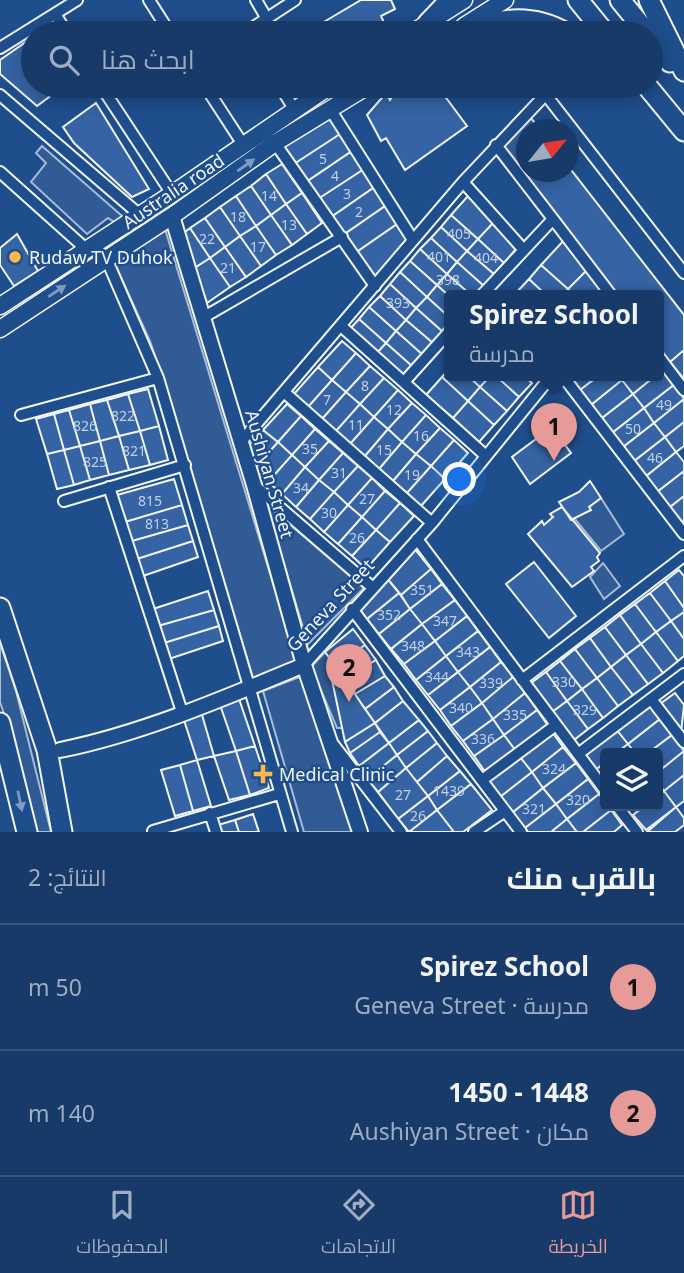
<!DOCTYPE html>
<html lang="ar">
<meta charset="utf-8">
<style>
:root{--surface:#173a69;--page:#20416f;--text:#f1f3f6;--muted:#9eadc0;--line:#36547d;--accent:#e69b98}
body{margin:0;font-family:"Noto Sans",Cairo,sans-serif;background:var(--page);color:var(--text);direction:rtl}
.controls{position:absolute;right:21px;bottom:21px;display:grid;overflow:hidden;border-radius:7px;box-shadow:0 4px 18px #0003}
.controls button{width:63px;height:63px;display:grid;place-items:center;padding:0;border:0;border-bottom:2px solid var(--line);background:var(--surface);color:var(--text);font:35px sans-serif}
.compass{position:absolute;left:516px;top:119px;width:63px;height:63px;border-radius:50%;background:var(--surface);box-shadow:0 4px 18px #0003;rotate:60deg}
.you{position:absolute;left:460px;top:480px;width:24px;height:24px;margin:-18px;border:5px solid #fff;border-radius:50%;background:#1a73e8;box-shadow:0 0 0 10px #1a73e833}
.badge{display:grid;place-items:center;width:46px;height:46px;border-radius:50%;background:var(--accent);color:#111;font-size:23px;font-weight:700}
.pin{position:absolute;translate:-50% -58px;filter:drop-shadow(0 2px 4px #0008)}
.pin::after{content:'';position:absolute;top:37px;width:24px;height:21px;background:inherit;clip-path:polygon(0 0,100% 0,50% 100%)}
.popup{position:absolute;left:444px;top:290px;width:220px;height:91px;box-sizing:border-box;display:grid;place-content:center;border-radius:7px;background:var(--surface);filter:drop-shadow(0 2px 5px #0005);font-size:23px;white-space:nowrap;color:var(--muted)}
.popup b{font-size:26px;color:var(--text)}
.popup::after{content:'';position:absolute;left:50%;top:100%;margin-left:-14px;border:14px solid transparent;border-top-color:var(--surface)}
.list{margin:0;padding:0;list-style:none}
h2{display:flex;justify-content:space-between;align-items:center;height:91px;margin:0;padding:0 28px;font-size:30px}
h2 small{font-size:23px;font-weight:400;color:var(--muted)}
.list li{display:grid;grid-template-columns:46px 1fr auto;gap:21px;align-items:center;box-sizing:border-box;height:126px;padding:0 28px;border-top:2px solid var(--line)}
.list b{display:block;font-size:26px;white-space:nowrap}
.list p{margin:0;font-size:23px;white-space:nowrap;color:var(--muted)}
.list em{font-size:23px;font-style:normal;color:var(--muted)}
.icon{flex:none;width:38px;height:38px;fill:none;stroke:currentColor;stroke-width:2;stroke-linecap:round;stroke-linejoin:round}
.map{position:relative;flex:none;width:684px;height:832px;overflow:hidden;direction:ltr}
.search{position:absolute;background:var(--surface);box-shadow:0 4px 18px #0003;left:21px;right:21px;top:21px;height:77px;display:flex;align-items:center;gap:18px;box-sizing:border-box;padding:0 24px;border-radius:38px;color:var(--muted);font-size:26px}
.sheet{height:343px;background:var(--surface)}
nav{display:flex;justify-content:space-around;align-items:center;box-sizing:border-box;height:98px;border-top:2px solid var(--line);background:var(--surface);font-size:19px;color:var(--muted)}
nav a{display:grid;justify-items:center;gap:4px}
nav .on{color:var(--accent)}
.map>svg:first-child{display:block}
</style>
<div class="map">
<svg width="684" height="832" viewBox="0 0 684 832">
<rect width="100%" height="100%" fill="#1f4e8c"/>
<!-- built -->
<path fill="#305b95" stroke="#a8bbd7" stroke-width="2" d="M42 146 122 216 114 222 108 218 87 234 31 182 46 163 36 153Z
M165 229 297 662 253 678 165 386 150 341 114 262Z
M601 498 624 534 601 551 574 518 590 510 589 507Z
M266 504 364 588 308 644Z
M603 563 620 586 604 599 590 577Z
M0 643 16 691 51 832H34L16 749 0 702Z
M325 652 338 670 331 675 343 728H337L311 667Z
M302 676 353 832H304L263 691Z"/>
<!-- building -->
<path fill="#3563a3" stroke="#f2f6ff" stroke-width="2" d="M361 0H391L395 9 381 16 386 27 376 33 368 30 362 33H328L322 23Z
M33 37V86H64L37 106 0 74V60Z
M408 86H444L449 93 444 95 467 126 405 170 386 138 381 141 367 115 386 93 390 100 395 92Z
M96 103 149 189 132 197 74 143 63 127Z
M328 116 340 134 294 164 282 147Z
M531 118 540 130H526V172H568V166L684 315V350L670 362 659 348V295H617L501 145Z
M340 134 352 151 306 182 294 164Z
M352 151 364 169 318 199 306 182Z
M282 164 302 193 286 204 266 174Z
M364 169 376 186 331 217 318 199Z
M266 174 286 204 271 215 251 186Z
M251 186 271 215 256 226 236 196Z
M376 186 388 204 343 235 331 217Z
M302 193 322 223 307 234 286 204Z
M236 196 256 226 240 236 220 207Z
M468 196 493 223 478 239 451 215Z
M286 204 307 234 292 245 271 215Z
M388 204 400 222 355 253 343 235Z
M220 207 240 236 225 247 205 218Z
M271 215 292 245 276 255 256 226Z
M451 215 478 239 467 251 441 227Z
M205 218 225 247 210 258 190 228Z
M400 222 412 240 374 280 355 253Z
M493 223 516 249 504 263 478 239Z
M256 226 276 255 261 266 240 236Z
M441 227 467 251 457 262 431 238Z
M190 228 210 258 193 269 181 235Z
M17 234 38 271 14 286 0 265V248Z
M240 236 261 266 246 277 225 247Z
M431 238 457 262 447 274 420 249Z
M478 239 504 263 494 274 467 251Z
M565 239 588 269 568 289 541 265Z
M225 247 246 277 230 287 210 258Z
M420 249 447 274 437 285 410 261Z
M467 251 494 274 484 286 457 262Z
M210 258 230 287 207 303 193 269Z
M410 261 437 285 427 297 400 272Z
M457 262 484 286 476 295H471L447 274Z
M541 265 568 289 563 295H546L529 279Z
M588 269 607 295H574L568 289Z
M400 272 427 297 416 308 390 284Z
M447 274 471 295 449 296 437 285Z
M529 279 546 295 516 293Z
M390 284 416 308 406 320 380 296Z
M437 285 449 296V317L427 297Z
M380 296 406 320 396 331 369 307Z
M427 297 449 317V325L443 332 416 308Z
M369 307 396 331 386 343 359 319Z
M416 308 443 332 433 343 406 320Z
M359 319 386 343 376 354 349 330Z
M406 320 433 343 423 355 396 331Z
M396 331 423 355 412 366 386 343Z
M342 341 356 353 332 380 318 367Z
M386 343 412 366 402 378 376 354Z
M684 350V379L670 362Z
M356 353 370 366 346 392 332 380Z
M370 366 384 378 360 404 346 392Z
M318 367 332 380 308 407 294 394Z
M449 369V375H467L480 387 468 401 442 377Z
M664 369 675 384 644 408 633 394Z
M467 375H491L480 387Z
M491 375H495L519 397 507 411 480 387Z
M495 375H523L532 383 519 397Z
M571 375H599L580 390Z
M600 375H619L622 380 591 405 580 390Z
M628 375H656L633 394 622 380Z
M442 377 468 401 453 418 426 395Z
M384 378 398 390 374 417 360 404Z
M332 380 346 392 322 419 308 407Z
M622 380 633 394 602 418 591 405Z
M675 384 684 399 654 423 644 408Z
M480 387 507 411 494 425 468 401Z
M148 389 159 426 140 431 128 394Z
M398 390 412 403 388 429 374 417Z
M346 392 360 404 336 431 322 419Z
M128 394 140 431 119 436 107 400Z
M633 394 644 408 612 433 602 418Z
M684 399V422L665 437 654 423Z
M107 400 119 436 100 441 90 404Z
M468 401 494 425 479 442 453 418Z
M412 403 426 415 402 442 388 429Z
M90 404 100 441 80 446 69 410Z
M287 404 301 416 278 442 263 430Z
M360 404 374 417 350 444 336 431Z
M644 408 654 423 623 447 612 433Z
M69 410 80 446 64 450 54 414Z
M54 414 64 450 47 454 36 419Z
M426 415 440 428 416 454 402 442Z
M301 416 315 429 292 455 278 442Z
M374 417 388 429 365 456 350 444Z
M684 422V446L676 452 665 437Z
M654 423 665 437 633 462 623 447Z
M159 426 168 460 150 465 140 431Z
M552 427 571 453 530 484 512 457Z
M440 428 454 440 431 466 416 454Z
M315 429 329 441 305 467 292 455Z
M388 429 402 442 379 469 365 456Z
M263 430 278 442 254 469 246 449Z
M140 431 150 465 129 470 119 436Z
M119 436 129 470 109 475 100 441Z
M665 437 676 452 645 477 633 462Z
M454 440 468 453 445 479 431 466Z
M100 441 109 475 90 480 80 446Z
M329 441 343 453 319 480 305 467Z
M278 442 292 455 268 482 254 469Z
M402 442 416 454 393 481 379 469Z
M80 446 90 480 74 485 64 450Z
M64 450 74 485 57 489 47 454Z
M676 452 684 462V471L657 492 645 477Z
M343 453 358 466 334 492 319 480Z
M416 454 431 466 407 493 393 481Z
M292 455 305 467 282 494 268 482Z
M358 466 372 478 348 505 334 492Z
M431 466 445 479 421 506 407 493Z
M305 467 319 480 296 507 282 494Z
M684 471V496L670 507 657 492Z
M372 478 385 491 362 517 348 505Z
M174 479 182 505 125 522 117 495Z
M319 480 334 492 310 519 296 507Z
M590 481 601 498 589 507 591 510 571 520 559 502 579 492Z
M385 491 400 503 376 530 362 517Z
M334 492 348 505 324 532 310 519Z
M684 496V521L682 522 670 507Z
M400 503 414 516 390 542 376 530Z
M182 505 188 525 132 541 125 522Z
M348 505 362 517 338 544 324 532Z
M562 507 600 553 597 557 599 561 591 567 594 571 572 587 528 534 542 521 544 525 553 517 550 514Z
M362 517 376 530 352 556 338 544Z
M188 525 193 541 137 559 132 541Z
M376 530 390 542 366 569 352 556Z
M193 541 198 557 143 576 137 559Z
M414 548 431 569 401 595 386 577Z
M534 562 576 616 549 638 506 584Z
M431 569 442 584 410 609 401 595Z
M679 570 684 576V608L665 581Z
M386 577 399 593 367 619 357 606Z
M665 581 684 608V612L671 621 650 593Z
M442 584 455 600 422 624 410 609Z
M208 591 214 610 158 626 153 609Z
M399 593 410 609 379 634 367 619Z
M650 593 671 621 656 632 635 604Z
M455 600 467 616 435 641 422 624Z
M635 604 656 632 641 644 620 615Z
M410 609 422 624 391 649 379 634Z
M214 610 219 626 164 643 158 626Z
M684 612V639L671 621Z
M620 615 641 644 626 655 605 627Z
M467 616 478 631 446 656 435 641Z
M671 621 684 639V656L678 661 656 632Z
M422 624 435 641 404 664 391 649Z
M219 626 223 641 169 659 164 643Z
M605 627 626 655 611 667 590 638Z
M353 629 365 645 335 665 325 652Z
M478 631 490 647 458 672 446 656Z
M656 632 678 661 663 673 641 644Z
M590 638 611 667 597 678 575 649Z
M435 641 446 656 416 680 404 664Z
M641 644 663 673 648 684 626 655Z
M365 645 376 660 345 679 335 665Z
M490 647 501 662 470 687 458 672Z
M575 649 597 678 582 689 560 661Z
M626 655 648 684 633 695 611 667Z
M446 656 458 672 428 695 416 680Z
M376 660 385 676 355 694 345 679Z
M560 661 582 689 567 701 546 672Z
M501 662 513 677 482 703 470 687Z
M611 667 633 695 618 706 597 678Z
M338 670 375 723 345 742 331 675Z
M458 672 470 687 440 710 428 695Z
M546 672 567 701 552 712 531 683Z
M385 676 394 687 365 709 355 694Z
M513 677 525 693 493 719 482 703Z
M597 678 618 706 603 718 582 689Z
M394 687 403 701 375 723 365 709Z
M470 687 482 703 451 726 440 710Z
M582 689 603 718 588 729 567 701Z
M525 693 537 710 504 735 493 719Z
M675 693 684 705 681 733 660 704Z
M238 696 255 746 236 751 219 702Z
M403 701 419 720 389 743 375 723Z
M567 701 588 729 574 740 552 712Z
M482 703 493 719 463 741 451 726Z
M649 704 660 719 628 744 616 729Z
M200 708 214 756 197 760 182 714Z
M537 710 549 727 516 751 504 735Z
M493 719 504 735 474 756 463 741Z
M660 719 672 735 648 753H635L628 744Z
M419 720 428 731 397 755 389 743Z
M375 723 380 732 350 753 345 742Z
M616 729 628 744 616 753H605V762L597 769 585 754Z
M428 731 437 743 406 768 397 755Z
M380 732 389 743 359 766 350 753Z
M552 732 563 747 532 772 520 757Z
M504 735 516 751 486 773 474 756Z
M672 735 684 751 658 772V753H648Z
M389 743 397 755 367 779 359 766Z
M437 743 447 756 417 782 406 768Z
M255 746 269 788 250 795 236 751Z
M563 747 576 763 543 788 532 772Z
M236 751 250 795 229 800 214 756Z
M684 751V775L664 791 658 783V772Z
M397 755 406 768 378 792 367 779Z
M447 756 460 771 428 796 417 782Z
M520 757 532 772 500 797 488 782Z
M197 760 211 806 193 811 180 765Z
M576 763 588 779 556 804 543 788Z
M180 765 193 811 175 816 161 770Z
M406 768 428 796 398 819 378 792Z
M460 771 471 784 437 810 428 796Z
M532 772 543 788 512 813 500 797Z
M684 775V801L676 807 664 791Z
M588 779 599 794 567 819 556 804Z
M471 784 492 810 463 832H454L437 810Z
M543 788 556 804 525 828 512 813Z
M664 791 676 807 646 830 633 815 645 806H658V796Z
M599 794 611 810 583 832H577L567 819Z
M428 796 437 810 409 832 398 819Z
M556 804 567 819 551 832H528L525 828Z
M676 807 684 818V825L675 832H647Z
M437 810 454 832H409Z
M611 810 622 825 614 832H583Z
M253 814 259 832H239L235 820Z
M567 819 577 832H551Z
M235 820 239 832H220L218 825Z"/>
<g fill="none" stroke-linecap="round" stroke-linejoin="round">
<defs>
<path id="street" d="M149 0 170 33
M256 0 267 19
M55 14 67 33
M246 32 295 0
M0 48 77 0
M101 86 172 194
M205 86 244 146
M280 86 294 109
M539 86 684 273
M0 95 140 215
M330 109 413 240
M275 143 375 286
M496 145 553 219
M0 172 86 249
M463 182 522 248
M106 258 158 378 292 832
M482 295 553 219 611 295
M204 317 342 237
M341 326 486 456
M659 357 684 390
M562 375 684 534
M404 382 449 332
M284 392 432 523
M21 415 158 378
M240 443 463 182 546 94
M254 485 372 587
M109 487 182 712
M64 501 185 465
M417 539 605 790
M352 609 521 832
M304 665 432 523 552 375
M522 680 684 556
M651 699 684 742
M333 744 401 832
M578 754 684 674
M482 780 556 725
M617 806 637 832
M210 813 216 832
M153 831 279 794
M474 832 505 811"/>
<path id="secondary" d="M172 216 254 485 304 665 360 832
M60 750C141 734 227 697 304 665"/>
<path id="primary" d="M464 26 505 0
M412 33 464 0
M0 306 172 194 330 86
M0 329 172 216 275 143 368 86"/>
<path id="highway" d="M578 0 605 33
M620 0 647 33
M649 0 684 71
M428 23 450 0
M460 33C497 19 530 12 566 33
M651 38 670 62
M647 86 684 131
M0 608 47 750 62 832
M0 723 27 832"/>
</defs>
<!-- street casing -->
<use href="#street" stroke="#f2f6ff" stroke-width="14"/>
<!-- secondary casing -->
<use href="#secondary" stroke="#f2f6ff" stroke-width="18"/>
<!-- primary casing -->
<use href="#primary" stroke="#f2f6ff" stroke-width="19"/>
<!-- highway casing -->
<use href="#highway" stroke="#f2f6ff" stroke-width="23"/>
<!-- street -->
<use href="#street" stroke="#1f4e8c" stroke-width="10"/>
<!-- secondary -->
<use href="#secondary" stroke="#1f4e8c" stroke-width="14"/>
<!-- primary -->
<use href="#primary" stroke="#1f4e8c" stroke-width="16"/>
<!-- highway -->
<use href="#highway" stroke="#1f4e8c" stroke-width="19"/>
</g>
<!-- one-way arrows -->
<defs><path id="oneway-solid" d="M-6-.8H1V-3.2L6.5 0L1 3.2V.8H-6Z" transform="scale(1.75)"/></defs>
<g fill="#7e9ac0">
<use href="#oneway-solid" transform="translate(246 165) rotate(-35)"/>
<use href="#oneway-solid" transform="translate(57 291) rotate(-34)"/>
<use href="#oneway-solid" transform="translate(20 801) rotate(78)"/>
</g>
<!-- markers -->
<g fill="#ffb74d" stroke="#1f4e8c" stroke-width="2.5">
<circle cx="15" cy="257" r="7"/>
<path d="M259.5 763.5h7v7h7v7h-7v7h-7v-7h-7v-7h7z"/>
</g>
<g text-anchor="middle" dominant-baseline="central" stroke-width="5" stroke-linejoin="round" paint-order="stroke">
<!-- number labels -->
<g font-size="14" fill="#c3d1e8">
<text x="323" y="158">5</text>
<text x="335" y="175">4</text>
<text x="347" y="193">3</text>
<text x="269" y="195">14</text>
<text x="359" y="211">2</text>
<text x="238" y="216">18</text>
<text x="289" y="224">13</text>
<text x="459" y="233">405</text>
<text x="207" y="238">22</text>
<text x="258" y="246">17</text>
<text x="439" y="256">401</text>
<text x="486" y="257">404</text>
<text x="228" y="267">21</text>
<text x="448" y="279">398</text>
<text x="398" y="302">393</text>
<text x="365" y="385">8</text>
<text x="327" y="399">7</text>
<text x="664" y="404">49</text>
<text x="394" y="409">12</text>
<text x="123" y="415">822</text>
<text x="356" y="424">11</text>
<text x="85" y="425">826</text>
<text x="633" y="428">50</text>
<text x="421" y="435">16</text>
<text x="310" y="448">35</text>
<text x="384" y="449">15</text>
<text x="134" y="450">821</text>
<text x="655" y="457">46</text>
<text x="95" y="461">825</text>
<text x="339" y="472">31</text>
<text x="412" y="474">19</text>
<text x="301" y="487">34</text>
<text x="367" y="498">27</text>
<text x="150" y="500">815</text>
<text x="329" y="512">30</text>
<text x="157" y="523">813</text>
<text x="357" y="537">26</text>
<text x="422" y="589">351</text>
<text x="389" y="614">352</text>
<text x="445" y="620">347</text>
<text x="413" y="645">348</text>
<text x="468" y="651">343</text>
<text x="437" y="676">344</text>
<text x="564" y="681">330</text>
<text x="491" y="682">339</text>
<text x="461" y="707">340</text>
<text x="585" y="709">329</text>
<text x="515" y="714">335</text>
<text x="483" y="738">336</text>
<text x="554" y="768">324</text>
<text x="449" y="790">1439</text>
<text x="403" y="794">27</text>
<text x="578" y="799">320</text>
<text x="534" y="808">321</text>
<text x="418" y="815">26</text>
</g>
<!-- street labels -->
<g font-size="18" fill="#f2f6ff" stroke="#1f4e8c">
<text transform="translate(173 191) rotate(-34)">Australia road</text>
<text transform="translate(270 474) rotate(74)">Aushiyan Street</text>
<text transform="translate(330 605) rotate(-47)">Geneva Street</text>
</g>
<!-- poi labels -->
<g font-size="18" fill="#f2f6ff" stroke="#1f4e8c" text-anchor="start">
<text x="29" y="257">Rudaw TV Duhok</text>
<text x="279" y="774">Medical Clinic</text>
</g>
</g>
</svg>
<div class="controls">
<button><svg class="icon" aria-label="layers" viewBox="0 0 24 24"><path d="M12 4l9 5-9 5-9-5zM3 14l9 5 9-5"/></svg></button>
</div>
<svg class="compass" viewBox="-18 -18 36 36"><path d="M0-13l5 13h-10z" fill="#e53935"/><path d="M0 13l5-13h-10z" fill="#9eadc0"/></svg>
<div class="you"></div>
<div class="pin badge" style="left:554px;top:461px">1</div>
<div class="popup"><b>Spirez School</b>مدرسة</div>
<div class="pin badge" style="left:349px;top:702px">2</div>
<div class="search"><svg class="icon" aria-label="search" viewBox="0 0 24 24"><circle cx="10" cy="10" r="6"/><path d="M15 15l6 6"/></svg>ابحث هنا</div>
</div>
<section class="sheet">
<h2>بالقرب منك<small>النتائج: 2</small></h2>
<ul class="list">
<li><span class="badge">1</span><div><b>Spirez School</b><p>مدرسة · Geneva Street</p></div><em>50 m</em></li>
<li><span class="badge">2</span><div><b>1448 - 1450</b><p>مكان · Aushiyan Street</p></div><em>140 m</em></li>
</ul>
</section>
<nav>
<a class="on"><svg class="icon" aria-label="map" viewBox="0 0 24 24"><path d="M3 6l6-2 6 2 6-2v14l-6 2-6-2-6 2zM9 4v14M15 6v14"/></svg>الخريطة</a>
<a><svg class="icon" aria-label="directions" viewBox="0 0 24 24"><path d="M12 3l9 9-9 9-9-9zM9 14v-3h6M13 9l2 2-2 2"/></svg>الاتجاهات</a>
<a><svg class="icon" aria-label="saved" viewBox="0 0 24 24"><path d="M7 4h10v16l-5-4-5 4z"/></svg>المحفوظات</a>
</nav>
